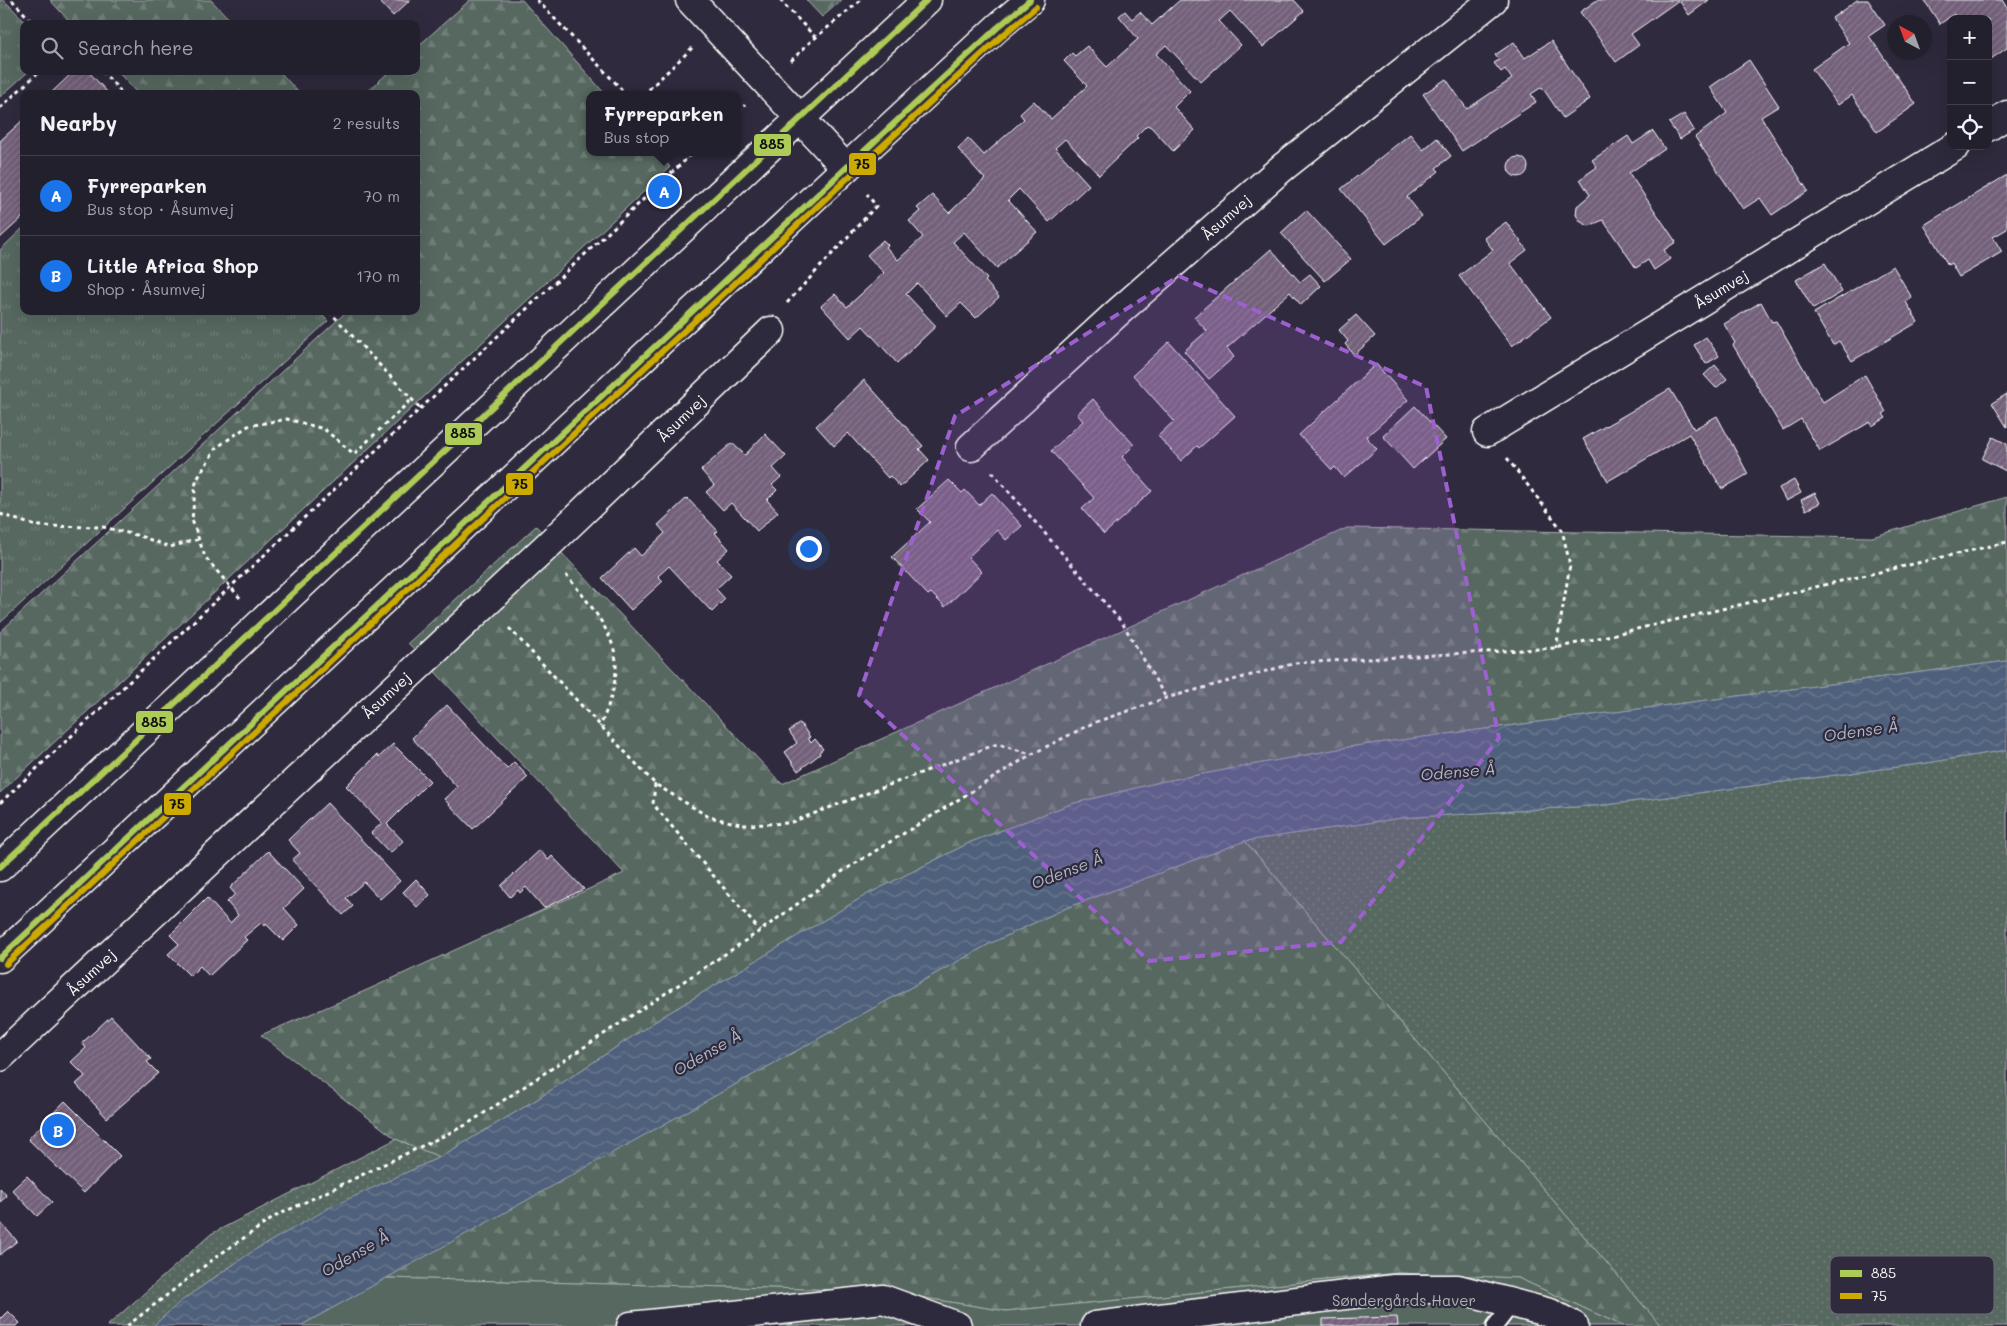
<!DOCTYPE html>
<meta charset="utf-8">
<style>
:root{--surface:#23202e;--page:#2f2d3a;--text:#f1f3f6;--muted:#a3a3aa;--line:#403e4a;--accent:#1a73e8}
body{margin:0;font-family:Mali,sans-serif;background:var(--page);color:var(--text)}
.controls{position:absolute;right:15px;top:15px;display:grid;overflow:hidden;border-radius:10px;box-shadow:0 5px 20px #0002}
.controls button{width:45px;height:45px;display:grid;place-items:center;padding:0;border:0;border-bottom:1px solid var(--line);background:var(--surface);color:var(--text);font:25px sans-serif}
.compass{position:absolute;left:1887px;top:15px;width:45px;height:45px;border-radius:50%;background:var(--surface);box-shadow:0 5px 20px #0002;rotate:319deg}
.you{position:absolute;left:808px;top:548px;width:18px;height:18px;margin:-12px;border:4px solid #fff;border-radius:50%;background:#1a73e8;box-shadow:0 0 0 8px #1a73e833}
.badge{display:grid;place-items:center;width:32px;height:32px;border-radius:50%;background:var(--accent);color:#fff;font-size:16px;font-weight:700}
.pin{position:absolute;translate:-50% -50%;border:2px solid #fff;box-shadow:0 1px 5px #0006}
.popup{position:absolute;left:586px;top:91px;width:155px;height:65px;box-sizing:border-box;display:grid;place-content:center;border-radius:10px;background:var(--surface);filter:drop-shadow(0 1px 4px #0005);font-size:16px;white-space:nowrap;color:var(--muted)}
.popup b{font-size:19px;color:var(--text)}
.popup::after{content:'';position:absolute;left:50%;top:100%;margin-left:-10px;border:10px solid transparent;border-top-color:var(--surface)}
.list{margin:0;padding:0;list-style:none}
h2{display:flex;justify-content:space-between;align-items:center;height:65px;margin:0;padding:0 20px;font-size:21px}
h2 small{font-size:16px;font-weight:400;color:var(--muted)}
.list li{display:grid;grid-template-columns:32px 1fr auto;gap:15px;align-items:center;box-sizing:border-box;height:80px;padding:0 20px;border-top:1px solid var(--line)}
.list b{display:block;font-size:19px;white-space:nowrap}
.list p{margin:0;font-size:16px;white-space:nowrap;color:var(--muted)}
.list em{font-size:16px;font-style:normal;color:var(--muted)}
.icon{flex:none;width:28px;height:28px;fill:none;stroke:currentColor;stroke-width:2;stroke-linecap:round;stroke-linejoin:round}
.map{position:relative;flex:none;width:2007px;height:1326px;overflow:hidden}
.search{position:absolute;background:var(--surface);box-shadow:0 5px 20px #0002;left:20px;top:20px;width:400px;height:55px;display:flex;align-items:center;gap:12px;box-sizing:border-box;padding:0 18px;border-radius:10px;color:var(--muted);font-size:19px}
.panel{position:absolute;background:var(--surface);box-shadow:0 5px 20px #0002;left:20px;top:90px;width:400px;height:225px;border-radius:10px}
.map>svg:first-child{display:block}
</style>
<div class="map">
<svg width="2007" height="1326" viewBox="0 0 2007 1326">
<defs>
<pattern id="grass-dots" width="8" height="8" patternUnits="userSpaceOnUse" patternTransform="scale(1.25)"><rect width="8" height="8" fill="#576860"/><path d="M2 2h.1M6 6h.1" fill="none" stroke="#707f78" stroke-width="1.8" stroke-linecap="round"/></pattern>
<pattern id="forest-firs" width="22" height="20" patternUnits="userSpaceOnUse" patternTransform="scale(1.25)"><rect width="22" height="20" fill="#576860"/><path d="M5 1l3.5 6h-7zM16 11l3.5 6h-7z" fill="#707f78"/></pattern>
<pattern id="park-tufts" width="24" height="20" patternUnits="userSpaceOnUse" patternTransform="scale(1.25)"><rect width="24" height="20" fill="#576860"/><path d="M3 7l-1-3M5 7V3M7 7l1-3M15 17l-1-3M17 17v-4M19 17l1-3" fill="none" stroke="#707f78"/></pattern>
<pattern id="water-waves" width="16" height="10" patternUnits="userSpaceOnUse" patternTransform="scale(1.25)"><rect width="16" height="10" fill="#50617b"/><path d="M0 5q4-4 8 0t8 0" fill="none" stroke="#6a798f"/></pattern>
<pattern id="building-hatch" width="6" height="6" patternUnits="userSpaceOnUse" patternTransform="scale(1.25)"><rect width="6" height="6" fill="#73607a"/><path d="M-1 1l2-2M0 6l6-6M5 7l2-2" fill="none" stroke="#88788e"/></pattern>
</defs>
<rect width="100%" height="100%" fill="#2f2a3d"/>
<filter id="ink" filterUnits="userSpaceOnUse"><feTurbulence type="fractalNoise" baseFrequency=".02" numOctaves="2"/><feDisplacementMap in="SourceGraphic" scale="10" xChannelSelector="R" yChannelSelector="G"/><feConvolveMatrix kernelMatrix="1 2 1 2 8 2 1 2 1" color-interpolation-filters="sRGB"/></filter>
<g filter="url(#ink)">
<!-- grass -->
<path fill="url(#grass-dots)" stroke="#abb4b0" d="M2007 750V1326H1661L1245 841 1401 818 1606 805 1920 764Z
M396 1139 440 1157C336 1205 239 1249 153 1326H107L211 1234Z"/>
<!-- forest -->
<path fill="url(#forest-firs)" stroke="#abb4b0" d="M50 0H211L234 24H72Z
M470 0H522L606 95H590V152H657L670 167 0 793V632L345 313 343 311H416V94H365L390 71H416V48Z
M806 0H842L822 17Z
M117 71H279L300 94H138Z
M2007 497V661L1355 746 1160 782 1071 804 971 842 866 895 662 1017 533 1102 440 1157 396 1139 261 1035 367 990 624 873 408 643 536 526 782 784 1347 528 1872 537Z
M1245 841 1661 1326H1623L1518 1278 1398 1273 1006 1311 881 1291 386 1278 989 944 1066 908Z"/>
<!-- park -->
<path fill="url(#park-tufts)" stroke="#abb4b0" d="M0 0H4L27 24H24V71H29L0 97Z
M24 227V311H318L328 321 0 623V250Z"/>
<!-- garden -->
<path fill="#576860" stroke="#abb4b0" d="M1398 1273 1518 1278 1623 1326H300L386 1278 881 1291 1006 1311Z"/>
<!-- water -->
<path fill="url(#water-waves)" stroke="#96a0b0" d="M2007 661V750L1920 764 1606 805 1401 818 1245 841 1066 908 989 944 300 1326H153L181 1301 253 1251 331 1207 440 1157 533 1102 662 1017 866 895 971 842 1071 804 1160 782 1355 746Z"/>
<!-- building -->
<path fill="url(#building-hatch)" stroke="#fff" d="M378 0H410L393 16Z
M1180 0H1294L1304 11 1263 47 1230 11 1219 21 1241 45 1201 82 1166 45 1156 54 1190 91 1174 107 1195 130 1173 151 1151 127 1147 125 1136 136 1138 138 1099 175 1065 139 1055 148 1089 185 1049 222 1019 189 1008 200 1037 232 997 268 964 232 953 242 987 279 985 281 999 297 976 318 961 303 947 316 917 283 906 294 936 326 897 363 863 326 850 338 821 306 835 294 847 307 884 273 867 255 883 240 888 245 886 247 898 260 923 237 909 221 920 211 917 208 932 195 949 213 985 179 958 149 968 138 984 155 1024 119 1020 114 1034 101 1051 119 1087 86 1064 61 1072 53 1075 56 1087 46 1107 67 1138 39 1119 16 1125 11 1132 19 1140 12 1152 25Z
M1597 0H1709L1689 15 1679 0 1631 34 1639 45 1616 62 1580 12Z
M1857 0H1868L1885 25 1869 36 1916 104 1877 132 1852 95 1838 105 1812 69 1849 43 1832 18Z
M1924 0H2002L2007 8V48L1988 61V19H1957L1954 14 1940 24Z
M1551 41 1590 99 1563 118 1542 87 1531 94 1536 102 1462 151 1423 94 1446 79 1467 109 1512 79 1505 69 1501 72 1494 63 1499 60 1495 55 1514 42 1525 58Z
M1749 60 1779 106 1761 117 1808 191 1772 215 1760 198 1743 209 1695 137 1727 113 1710 87Z
M74 71H88L109 94H50Z
M1684 114 1694 130 1680 139 1669 123Z
M24 119V216L0 238V141Z
M1653 131 1665 149 1629 173 1676 242 1664 250 1670 259 1654 270 1648 260 1636 268 1603 220 1589 226 1581 222 1576 215 1577 206 1590 195 1580 179 1597 167 1592 160 1628 136 1633 144Z
M1410 134 1423 150 1437 138 1451 156 1436 168 1439 171 1407 197 1422 216 1386 244 1341 189Z
M1508 167a10 10 0 1 1 20 0a10 10 0 1 1-20 0Z
M2007 175V229L1993 237 2002 252 1959 277 1951 263 1948 265 1924 225Z
M1306 210 1351 259 1325 281 1281 233Z
M1506 222 1527 250 1510 263 1551 317 1512 346 1459 276 1493 250 1484 238Z
M1271 249 1300 282 1310 274 1321 286 1301 305 1290 292 1227 348 1234 357 1209 379 1184 351 1207 331 1194 317Z
M1825 263 1842 292 1813 309 1796 280Z
M1893 266 1912 298 1906 302 1918 322 1852 361 1839 341 1833 345 1814 313Z
M1761 302 1772 322 1776 321 1823 402 1865 375 1886 412 1883 414 1886 418 1872 426 1870 422 1820 451 1801 419 1783 430 1733 345 1735 343 1724 324Z
M1356 315 1375 336 1354 355 1345 344 1348 341 1339 330Z
M1706 337 1719 356 1706 364 1694 345Z
M1169 342 1235 416 1199 448 1197 446 1181 461 1158 436 1174 421 1133 375Z
M1376 364 1408 400 1366 437 1377 449 1344 478 1335 467 1332 470 1299 435Z
M1715 365 1727 379 1716 388 1704 375Z
M864 380 923 446 919 449 929 460 900 487 890 476 888 478 848 433 834 446 816 426Z
M1670 389 1694 429 1717 416 1748 474 1722 489 1689 434 1608 481 1583 439Z
M2007 394V427L1992 403Z
M1093 399 1134 445 1122 457 1152 491 1104 534 1082 509 1094 498 1051 451 1083 421 1077 414Z
M1415 406 1446 439 1413 469 1383 436Z
M765 434 786 456 773 468 781 477 772 485 777 490 767 500 778 512 757 531 731 503 723 510 706 492 714 485 701 470 732 443 745 455Z
M1993 437 2007 444 2006 471 1982 459Z
M949 480 962 493 965 490 979 505 992 493 1022 526 1006 540 997 530 968 557 982 572 945 607 931 593 928 595 892 557 930 522 917 509Z
M1794 480 1801 493 1786 501 1779 488Z
M1815 493 1820 503 1806 510 1801 500Z
M687 498 718 531 715 533 729 549 717 560 731 575 716 589 725 599 712 612 669 566 658 576 663 581 631 610 602 578 634 548 641 556 665 533 658 525Z
M447 705 507 769 514 762 528 777 473 829 444 799 457 787 412 738Z
M800 723 810 737 808 738 811 743 815 739 823 749 819 752 820 754 798 771 785 752 797 743 789 731Z
M393 744 430 781 387 824 403 841 390 853 371 833 382 823 346 786 377 755 379 757Z
M327 803 400 881 380 899 364 882 346 898 353 906 343 915 292 860 300 853 288 840Z
M540 850 548 860 552 856 584 889 544 908 526 887 520 893 518 890 510 897 501 886Z
M268 851 304 889 284 908 299 925 283 941 266 924 265 926 262 922 244 937 247 940 209 976 200 966 190 976 168 954 179 944 170 935 207 898 230 923 238 915 227 902 235 894 230 888Z
M416 879 430 895 417 907 403 892Z
M111 1016 151 1059 147 1062 158 1073 107 1118 76 1084 85 1076 71 1062 86 1048 82 1043Z
M65 1101 120 1156 84 1193 28 1139Z
M27 1176 52 1202 37 1216 12 1190Z
M0 1188 7 1196 0 1202Z
M0 1222 17 1241 0 1255Z
M8 1311 20 1323 16 1326H0V1319Z
M1397 1317 1398 1326H1323V1319Z"/>
<g fill="none" stroke-linecap="round" stroke-linejoin="round">
<defs>
<path id="service" d="M1495 1326 1512 1304"/>
<path id="minor" d="M690 0 846 168
M1988 127 2007 115
M1487 432 1956 146
M971 447 1116 314 1282 168 1493 0
M0 1057 545 548 771 331
M631 1326 883 1299 957 1326
M1095 1326 1394 1289H1458L1550 1313 1574 1326"/>
<path id="tertiary" d="M0 867 927 0
M0 958 846 168 997 28 1030 0"/>
</defs>
<!-- service casing -->
<use href="#service" stroke="#fff" stroke-width="19"/>
<!-- minor casing -->
<use href="#minor" stroke="#fff" stroke-width="31"/>
<!-- tertiary casing -->
<use href="#tertiary" stroke="#fff" stroke-width="31"/>
<!-- path -->
<path stroke="#fff" stroke-width="3" stroke-dasharray="4 4" stroke-linecap="butt" d="M12 0 34 24
M537 0 627 95
M780 0 816 38
M791 61 809 43 861 0
M102 71 123 94
M643 95 692 48
M0 108 40 71
M738 112 745 105
M682 152 688 158
M787 303 876 206 867 194
M329 311 421 409
M1507 458 1562 530 1570 565 1556 648
M992 472 1123 624 1166 698
M0 514 36 526 103 527 140 536 170 547 199 539
M566 575C585 598 615 632 616 663 617 685 608 707 600 727
M240 598 205 557 192 520 196 481 216 448 248 426 287 419 324 429 354 454 412 399
M509 628 655 784 709 817 745 825 789 823 997 744 1031 754
M655 784 653 804 760 931
M0 803 694 152
M127 1326 216 1257 276 1216 466 1125 760 931 843 871 1032 754 1093 723 1166 698 1296 663 1556 648 2007 542"/>
<!-- service -->
<use href="#service" stroke="#2f2a3d" stroke-width="15"/>
<!-- minor -->
<use href="#minor" stroke="#2f2a3d" stroke-width="28"/>
<!-- tertiary -->
<use href="#tertiary" stroke="#2f2a3d" stroke-width="28"/>
<defs>
<path id="bus-1" d="M0 867 927 0
M0 958 846 168 997 28 1030 0"/>
<path id="bus-2" d="M6 964 852 174 1003 35 1036 7"/>
</defs>
<!-- bus-1 casing -->
<use href="#bus-1" stroke="#2f2a3d" stroke-width="10"/>
<!-- bus-2 casing -->
<use href="#bus-2" stroke="#2f2a3d" stroke-width="10"/>
<!-- bus-1 -->
<use href="#bus-1" stroke="#adcb57" stroke-width="6"/>
<!-- bus-2 -->
<use href="#bus-2" stroke="#ca0" stroke-width="6"/>
</g>
</g>
<!-- marked area -->
<path fill="#9c61cf" fill-opacity="0.2" stroke="#9c61cf" stroke-width="4" stroke-dasharray="10 6" stroke-linejoin="round" d="M1179 276 1426 387 1499 738 1341 942 1149 961 859 695 955 416Z"/>
<g text-anchor="middle" dominant-baseline="central" stroke-width="4.5" stroke-linejoin="round" paint-order="stroke">
<!-- street labels -->
<g font-size="15" fill="#fff" stroke="#2f2a3d">
<text transform="translate(1226 217) rotate(-41)">Åsumvej</text>
<text transform="translate(1721 289) rotate(-31)">Åsumvej</text>
<text transform="translate(681 418) rotate(-44)">Åsumvej</text>
<text transform="translate(386 695) rotate(-43)">Åsumvej</text>
<text transform="translate(91 972) rotate(-43)">Åsumvej</text>
</g>
<!-- park labels -->
<g font-size="15" fill="#abb4b0" stroke="#2f2a3d">
<text x="1404" y="1300">Søndergårds Haver</text>
</g>
<!-- water labels -->
<g font-size="16" font-style="italic" fill="#b0b8c4" stroke="#2f2a3d">
<text transform="translate(1861 730) rotate(-8)">Odense Å</text>
<text transform="translate(1458 771) rotate(-5)">Odense Å</text>
<text transform="translate(1067 870) rotate(-21)">Odense Å</text>
<text transform="translate(707 1052) rotate(-30)">Odense Å</text>
<text transform="translate(355 1253) rotate(-30)">Odense Å</text>
</g>
</g>
<!-- legend -->
<rect x="1830" y="1256" width="164" height="58" rx="8" fill="#2f2a3d" stroke="#6d6a77" stroke-width="1"/>
<rect x="1840" y="1270" width="22" height="7" fill="#adcb57"/>
<rect x="1840" y="1293" width="22" height="6" fill="#ca0"/>
<g font-size="14" fill="#fff">
<text x="1871" y="1278">885</text>
<text x="1871" y="1301">75</text>
</g>
<g stroke="#2f2a3d" stroke-width="2">
<rect x="753" y="133" width="39" height="24" rx="5" fill="#adcb57"/>
<rect x="848" y="152" width="29" height="24" rx="5" fill="#ca0"/>
<rect x="444" y="422" width="39" height="24" rx="5" fill="#adcb57"/>
<rect x="505" y="472" width="29" height="24" rx="5" fill="#ca0"/>
<rect x="135" y="710" width="39" height="24" rx="5" fill="#adcb57"/>
<rect x="163" y="792" width="29" height="24" rx="5" fill="#ca0"/>
</g>
<g font-size="14" text-anchor="middle" font-weight="bold" fill="#111">
<text x="772" y="149">885</text>
<text x="862" y="169">75</text>
<text x="463" y="438">885</text>
<text x="520" y="489">75</text>
<text x="154" y="727">885</text>
<text x="177" y="809">75</text>
</g>
</svg>
<div class="controls">
<button>+</button>
<button>−</button>
<button><svg class="icon" aria-label="locate" viewBox="0 0 24 24"><circle cx="12" cy="12" r="6"/><path d="M12 2v4M12 18v4M2 12h4M18 12h4"/></svg></button>
</div>
<svg class="compass" viewBox="-18 -18 36 36"><path d="M0-13l5 13h-10z" fill="#e53935"/><path d="M0 13l5-13h-10z" fill="#a3a3aa"/></svg>
<div class="you"></div>
<div class="pin badge" style="left:664px;top:191px">A</div>
<div class="popup"><b>Fyrreparken</b>Bus stop</div>
<div class="pin badge" style="left:58px;top:1130px">B</div>
<div class="search"><svg class="icon" aria-label="search" viewBox="0 0 24 24"><circle cx="10" cy="10" r="6"/><path d="M15 15l6 6"/></svg>Search here</div>
<section class="panel">
<h2>Nearby<small>2 results</small></h2>
<ul class="list">
<li><span class="badge">A</span><div><b>Fyrreparken</b><p>Bus stop · Åsumvej</p></div><em>70 m</em></li>
<li><span class="badge">B</span><div><b>Little Africa Shop</b><p>Shop · Åsumvej</p></div><em>170 m</em></li>
</ul>
</section>
</div>
